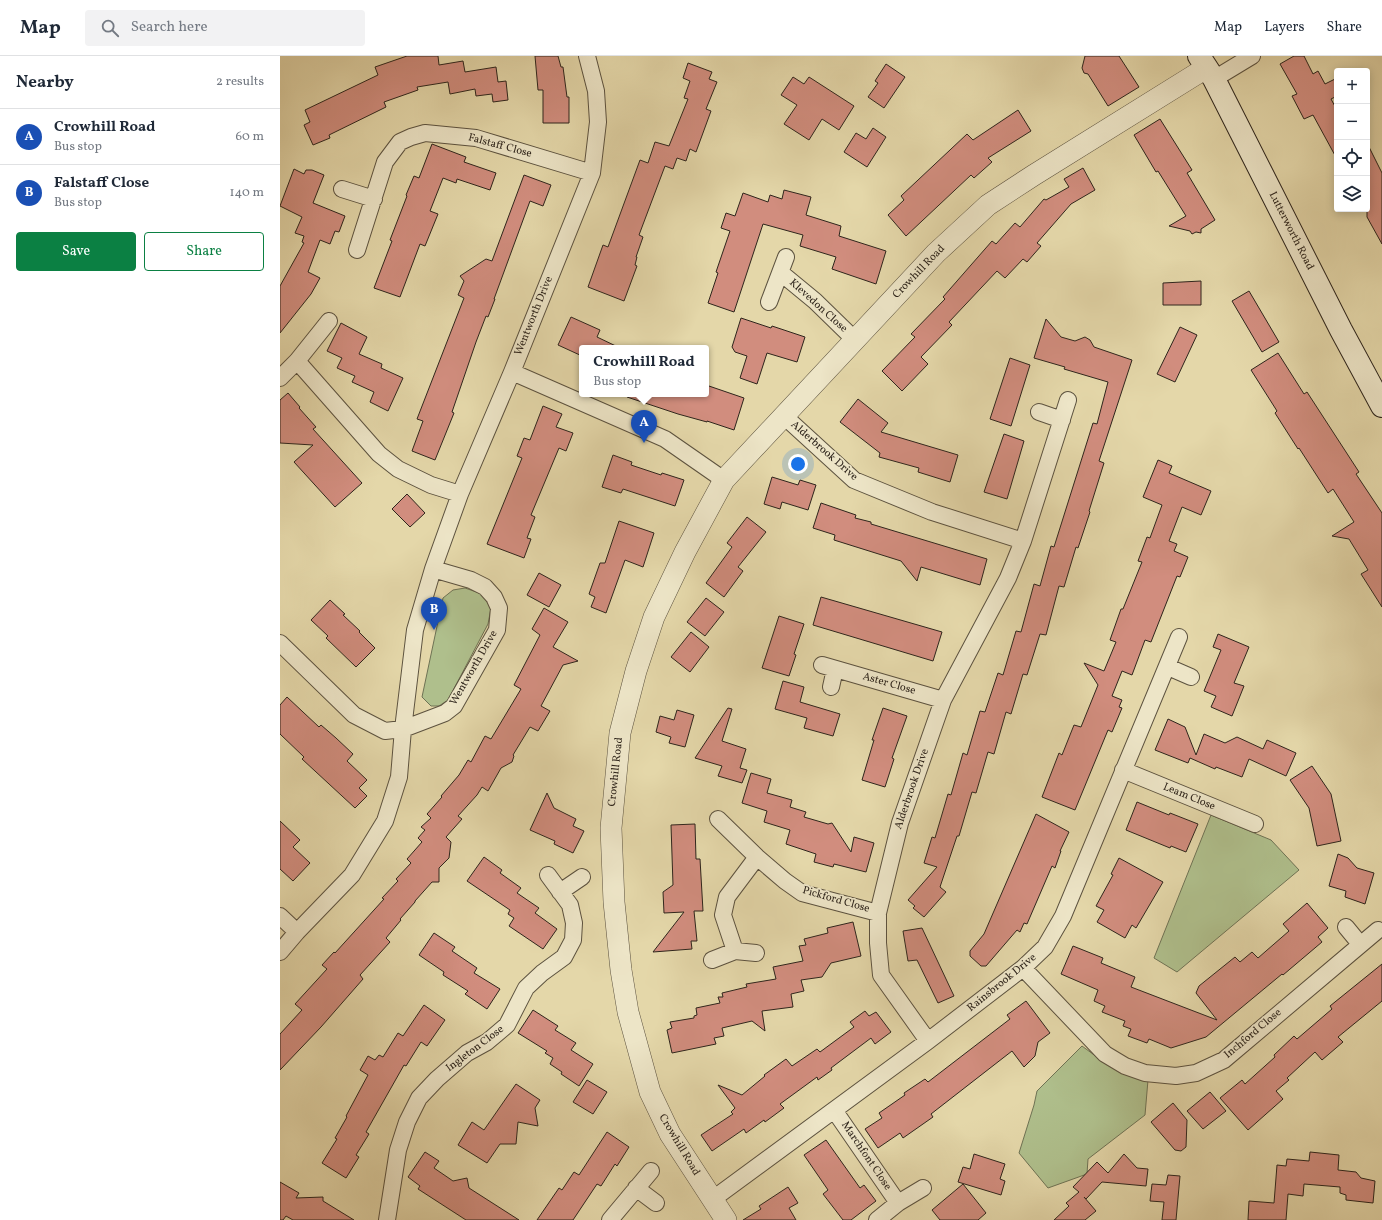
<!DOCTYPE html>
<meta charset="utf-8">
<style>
:root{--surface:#fff;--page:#f2f2f3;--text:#1f2937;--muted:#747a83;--line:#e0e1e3;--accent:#0b8043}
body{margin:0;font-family:Vollkorn,serif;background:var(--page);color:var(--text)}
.controls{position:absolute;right:12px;top:12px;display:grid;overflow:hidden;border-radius:4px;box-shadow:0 2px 10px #0003}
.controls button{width:36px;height:36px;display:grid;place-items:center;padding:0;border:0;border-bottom:1px solid var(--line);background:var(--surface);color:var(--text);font:20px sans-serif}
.you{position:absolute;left:518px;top:408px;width:14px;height:14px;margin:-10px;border:3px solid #fff;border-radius:50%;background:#1a73e8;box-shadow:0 0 0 6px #1a73e833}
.badge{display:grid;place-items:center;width:26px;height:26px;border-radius:50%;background:var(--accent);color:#fff;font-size:13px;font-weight:700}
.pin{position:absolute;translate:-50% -33px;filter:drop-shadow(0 1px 2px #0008)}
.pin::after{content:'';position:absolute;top:21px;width:14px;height:12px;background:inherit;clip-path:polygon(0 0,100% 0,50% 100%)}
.popup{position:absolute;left:299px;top:289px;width:130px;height:52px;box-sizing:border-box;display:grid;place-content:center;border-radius:4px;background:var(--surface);filter:drop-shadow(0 1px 3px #0005);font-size:13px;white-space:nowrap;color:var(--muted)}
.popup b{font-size:15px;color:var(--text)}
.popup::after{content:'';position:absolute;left:50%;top:100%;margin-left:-8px;border:8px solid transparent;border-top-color:var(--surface)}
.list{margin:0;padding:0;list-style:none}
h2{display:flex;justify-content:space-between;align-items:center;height:52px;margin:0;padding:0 16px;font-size:17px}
h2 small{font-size:13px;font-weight:400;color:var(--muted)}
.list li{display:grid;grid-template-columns:26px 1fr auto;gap:12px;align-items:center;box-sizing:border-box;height:56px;padding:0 16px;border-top:1px solid var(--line)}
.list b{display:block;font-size:15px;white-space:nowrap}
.list p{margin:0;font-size:13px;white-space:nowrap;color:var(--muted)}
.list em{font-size:13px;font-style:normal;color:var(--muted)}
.actions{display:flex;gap:8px;padding:12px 16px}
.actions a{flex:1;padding:9px 0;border:1px solid var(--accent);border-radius:4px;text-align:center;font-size:14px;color:var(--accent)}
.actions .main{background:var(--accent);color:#fff}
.icon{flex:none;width:22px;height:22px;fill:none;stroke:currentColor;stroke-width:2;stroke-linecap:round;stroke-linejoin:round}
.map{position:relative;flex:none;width:1102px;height:1164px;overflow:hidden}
header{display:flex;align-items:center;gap:24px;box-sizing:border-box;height:56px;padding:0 20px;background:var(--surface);border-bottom:1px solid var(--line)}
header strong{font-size:19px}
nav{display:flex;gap:22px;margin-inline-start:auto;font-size:14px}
.search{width:280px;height:36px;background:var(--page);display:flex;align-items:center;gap:10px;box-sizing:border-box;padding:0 14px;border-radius:4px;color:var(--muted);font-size:15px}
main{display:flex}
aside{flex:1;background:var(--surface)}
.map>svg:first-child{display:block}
</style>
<header>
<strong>Map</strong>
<div class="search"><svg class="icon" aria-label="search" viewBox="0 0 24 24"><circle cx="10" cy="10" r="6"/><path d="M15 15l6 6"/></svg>Search here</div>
<nav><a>Map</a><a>Layers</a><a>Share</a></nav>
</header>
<main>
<aside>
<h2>Nearby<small>2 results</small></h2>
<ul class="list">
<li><span class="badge" style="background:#1a4fb4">A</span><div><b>Crowhill Road</b><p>Bus stop</p></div><em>60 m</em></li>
<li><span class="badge" style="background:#1a4fb4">B</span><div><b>Falstaff Close</b><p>Bus stop</p></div><em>140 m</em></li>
</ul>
<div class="actions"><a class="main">Save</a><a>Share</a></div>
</aside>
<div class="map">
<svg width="1102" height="1164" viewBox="0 0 1102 1164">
<rect width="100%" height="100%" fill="#e4d7a9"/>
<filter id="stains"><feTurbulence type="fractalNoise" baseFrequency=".005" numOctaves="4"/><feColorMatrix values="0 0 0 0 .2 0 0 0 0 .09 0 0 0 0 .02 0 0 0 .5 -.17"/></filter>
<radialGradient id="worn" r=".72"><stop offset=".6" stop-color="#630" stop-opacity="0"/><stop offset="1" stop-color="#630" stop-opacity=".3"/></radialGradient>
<!-- green -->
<path fill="#afbf8c" stroke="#6e7254" d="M185 532 202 538 211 552 208 568 168 644 159 650H151L142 641 163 542 173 534Z
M931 759 991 784 1019 814 897 916 874 902Z
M802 990 821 1004 868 1024 865 1059 808 1103 807 1118 768 1132 739 1097 754 1049 757 1035Z"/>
<!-- building -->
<path fill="#d18d7e" stroke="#2e251c" d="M127 0H158L159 9 183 5 185 16 216 11 218 26 226 25 228 44 213 46 212 38 196 40 195 33 170 38 168 26 137 31 138 34 104 46 106 51 49 79 50 82 33 89 24 69 30 66 25 54 98 19 95 11Z
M255 0H278L281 11H283L287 41H289V67H263V34H258Z
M805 0H839L859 31 828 50 808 18 804 17 802 12Z
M1014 0H1024L1033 18 1038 15 1045 28 1057 22V40L1051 43 1057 54V103L1033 59 1024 63 1012 40 1017 38 1000 8Z
M408 7 432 16 429 23 437 26 426 53 431 55 416 96 410 93 406 105 397 102 393 113 385 110 359 179 363 181 356 201H357L355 209 357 210 344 245 308 231 323 189 328 191 360 104 368 107 375 86 389 90 408 43 404 42 410 25 403 22Z
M606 8 625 21 604 52 588 41 598 27 595 25Z
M513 21 524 28 529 21 574 50 559 74 542 63 529 84 504 68 517 49 501 39Z
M738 54 751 75 708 102 712 106 694 122 691 119 626 180 608 159 624 144 621 140 687 78 693 84Z
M880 63 912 114 907 117 935 164 921 173V177L916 176 912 178 910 175 889 170 906 160 878 115 876 116 854 79Z
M593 72 606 81 587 111 564 96 576 77 586 83Z
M1087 87 1102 117V188L1087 161Z
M152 88 186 101 184 106 216 117 210 134 177 123 176 127 163 122 150 155 158 158 145 190 140 188 120 241 94 232 112 185 110 184 127 140 126 139 134 120 139 122Z
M803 112 815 134 791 148 757 187 761 190 747 206 743 203 725 222 717 215 669 266 672 269 641 301 648 308 622 335 602 315 635 281 631 278 665 243 663 241 712 185 716 188 735 167 740 171 764 143 766 144 789 131 784 123Z
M14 113 24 118 26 114H32L44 119 33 147 65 160 59 176 55 175 50 188 40 184 28 216 40 222 31 238 0 277V230L24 187 22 186 24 180 15 177 22 161 0 150Z
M244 119 271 129 263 150 250 145 214 243H215L208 261 206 260 196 286 172 356 174 357 155 404 132 395 143 365 137 363 184 242 178 239 184 225 180 220 206 203 212 205Z
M504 134 531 141 526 159 561 170 559 180 606 195 596 228 552 213 556 201 520 190 523 179 483 168 454 256 428 247 438 217 436 216 450 175 441 172 446 157 455 160 463 137 488 146 490 139 502 143Z
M921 225V249H883V227Z
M969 235 999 286 982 296 952 245Z
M291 261 320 274 317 281 340 292H302V300L278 289Z
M461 262 491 272 492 270 525 281 517 306 487 297 477 328 460 322 467 300 455 296 452 291Z
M766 263 781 281 795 285 805 281 810 284 814 291 852 304 819 405 824 407 809 455 810 456 798 492 796 491 784 531 779 530 766 579 760 578 747 619 743 618 731 658 726 656 714 698 708 696 696 737 692 736 679 780H677L660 831 666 836 644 861 633 852 635 850 628 844 657 811 644 807 652 781 655 782 668 738 671 739 683 697 687 699 700 655 705 656 718 617 723 619 736 575 741 576 754 528 760 530 771 490 774 491 813 367 817 368 828 326 784 313 785 311 754 302Z
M61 267 87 281 79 298 102 308 101 312 123 322 108 355 90 346 94 336 72 326 75 320 57 312 62 302 47 295Z
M900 271 917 279 895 326 877 318Z
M998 297 1024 338 1027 336 1079 416 1076 418 1102 457V551L1081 518 1088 514 1069 483 1052 480 1074 466 1053 433 1048 437 1019 392 1018 393 995 357 997 355 971 314Z
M730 302 750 309 731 370 710 363Z
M426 329 464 342 454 374 427 365V366L398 358 347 341 348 338H426Z
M8 337 20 351 19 352 36 371 33 373 82 427 55 451 14 406 33 389 0 387V344Z
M578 343 608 367 601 376 678 399 670 426 638 416 639 412 599 401 600 397 560 366Z
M263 350 282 358 276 371 293 377 286 395 279 392 251 459 255 461 247 482 251 483 244 502 207 488 242 402 237 400 244 382 250 384Z
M724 378 744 385 727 443 704 436Z
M333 399 352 406 351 409 381 419 382 417 404 424 395 450 343 433 341 437 322 431Z
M878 404 892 410 889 417 931 435 921 459 902 451 889 485 897 488 894 495 908 501 900 521 897 520 871 586 865 584 852 619 842 615 832 640 842 644 839 651 842 652 832 676 828 674 795 754 762 741 779 697 782 699 794 669 801 671 818 629 804 607 824 615 836 586 830 584 841 553H843L862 506 858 505 867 481 870 482 882 449 863 441Z
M492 421 518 429 520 424 536 429 528 454 502 446 500 453 484 448Z
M127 438 145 457 130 471 112 453Z
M541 447 576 459 575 462 591 466V468L707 503 700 529 641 511 637 525 621 505 554 484 555 479 533 472Z
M467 461 486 476 458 511 463 515 444 541 426 527 452 491 447 487Z
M339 465 374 477 363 511 345 504 326 557 311 551 315 541 309 538 320 507H325Z
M259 517 281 529 269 551 247 539Z
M541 541 662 576 653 605 533 569Z
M426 542 444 556 425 580 407 566Z
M50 544 65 558 63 559 80 575 79 576 95 592 76 611 46 582 48 580 31 564Z
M264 552 288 566 273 591 298 605 283 609 261 650 270 655 258 675 250 671 233 699 234 700 232 706 221 712 208 735 202 731 197 739 178 760 182 763 166 781 171 786 169 802 159 812V826H152L135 845V846L120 863 121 864 106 882 110 886 80 919 83 923 41 971 0 1014V978L22 954 15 948 47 913 42 909 54 896 55 897 104 843 102 842 118 825 116 823 131 807 127 803 142 786 138 782 145 774 141 771 151 762 147 758 162 741 161 740 179 719 188 704 191 706 205 680 211 683 241 633 234 629 260 579 252 573Z
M499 560 524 568 514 598 516 599 509 620 482 612Z
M411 576 429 591 410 616 391 601Z
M938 578 969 591 954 627 964 630 952 660 931 651 936 640 924 635 941 594 933 591Z
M503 625 524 631 520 646 560 658 553 680 524 672 527 662 495 653Z
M7 641 39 671 41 669 56 682 73 698 67 705 87 724 79 732 87 740 75 752 22 703 24 701 0 678V649Z
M448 652 452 653 442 685 466 693 460 712 467 714 462 727 438 720 442 710 415 702Z
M603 652 627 660 612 702 614 703 605 731 582 724 594 684H592Z
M397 654 414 659 405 691 389 687 391 681 376 676 380 660 394 664Z
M888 663 905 671 916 699 924 678 945 687 957 681 983 693 987 684 1016 697 1006 720 969 703 962 721 936 711 935 713 910 702 908 707 875 694Z
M1032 710 1051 738 1061 785 1037 790 1029 752 1010 724Z
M471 717 491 723 487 737 512 744 510 751 526 756 524 761 548 768 552 767 571 796 574 781 594 787 586 816 554 808 553 811 534 806 536 798 506 788 510 774 484 766 487 755 462 747Z
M267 737 274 752 296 763 293 770 304 775 293 797 274 788 275 785 250 774Z
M857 746 889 759 890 757 918 768 906 796 891 790 890 792 846 774Z
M756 758 789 776 780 795H781L775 812 772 810 747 868 744 867 740 876 737 874 706 910H701L690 900V895L704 878Z
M0 765 20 784 13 791 30 807 13 825 0 813Z
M415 768 416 803H420L423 855H414L417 885H411L412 893 373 896 404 856 384 857 383 836 393 829 391 769Z
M1058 798 1068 802 1077 812 1094 817 1085 848 1065 841 1066 835 1049 830Z
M204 801 222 814 220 817 241 832 237 837 259 852 255 857 277 873 263 893 229 870 234 862 228 858 230 854 187 825Z
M839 802 883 826 856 872 852 869 845 882 817 866 824 854 816 850 833 819 831 818Z
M1027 847 1048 872 1038 881 1042 886 1003 919 1002 918 926 981 891 992 869 983 867 987 848 980 851 973 843 970 845 965 822 956 825 950 814 945 818 934 781 918 793 890 823 902 821 907 855 921 851 931 937 964 916 937 919 930 955 901 960 906 972 896 978 902 1009 875 1003 868Z
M573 866 581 900 551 907 542 921 521 924 524 935 511 938 513 951 482 955 485 975 472 965 442 972 444 980 434 982 436 988 392 997 387 974 392 972 390 966 414 962V960L417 959 416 952 440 947 438 941H443L442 937 467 931 466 928 496 923 493 911 523 905 519 890 526 889 524 883 548 877 547 872Z
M642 872 674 940 658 947 637 904 628 905 623 875Z
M154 877 175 891 172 895 197 912 194 917 220 933 207 953 185 938 188 935 163 919 164 916 139 899Z
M1102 908V945L1058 981 1063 986 1042 1004 1035 996 1007 1022 1009 1024 996 1035 1003 1043 968 1074 940 1042 962 1024 965 1028 995 1001 994 999 1014 980 1017 983 1052 953 1050 950Z
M746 945 770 977 758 986 755 1000 744 1011 732 995 651 1058 653 1061 623 1082 620 1077 598 1092 585 1073 602 1062 599 1057 625 1039 624 1037 645 1023 648 1026 730 963 727 959Z
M144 949 165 964 147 990 141 986 126 1010 124 1009 86 1076 89 1078 76 1099 79 1101 66 1122 42 1107 57 1083 55 1082 67 1061 66 1060 88 1019 80 1014 88 1000 95 1004 99 999 103 1001 118 977 123 980Z
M253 954 278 970 275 974 296 987 291 994 313 1008 299 1030 281 1018 282 1016 270 1008 273 1002 265 997 267 995 238 977Z
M585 955 589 960 596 956 611 976 595 988 591 982 551 1012 552 1014 538 1024 537 1021 500 1048 504 1052 485 1066 484 1064 466 1077 464 1073 432 1095 421 1079 453 1058 451 1056 455 1052 438 1029 462 1039 485 1020 484 1019 506 1003 512 1010 537 993 540 996 574 971 570 966Z
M307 1024 327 1036 313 1058 293 1046Z
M236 1028 260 1044 255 1052 258 1070 238 1066 236 1088H220L207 1107 178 1089 192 1066 204 1074Z
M930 1036 946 1055 923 1073 907 1055Z
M893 1047 907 1064 906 1091 901 1095 895 1094 871 1066Z
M327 1076 349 1091 337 1110 335 1108 321 1130 317 1128 293 1164H257L279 1132 282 1134 294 1116 299 1119Z
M546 1084 580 1132 584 1129 596 1145 571 1164H563L543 1138 548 1134 524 1099Z
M145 1096 159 1105 154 1112 173 1125 187 1122 189 1132 239 1164H186L138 1133 140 1130 128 1121Z
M1030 1096 1059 1099 1058 1114 1076 1116 1081 1122 1095 1125 1093 1147 1066 1144V1139L1060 1137V1131L1024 1128 1023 1140 1008 1138 1006 1164H968L969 1145 994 1147 997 1109 1006 1110 1007 1103 1029 1105Z
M694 1098 725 1108 720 1123 725 1125 721 1139 678 1126 683 1111 690 1113Z
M844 1098 857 1112 868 1113 866 1130 822 1126 806 1143 804 1141 816 1155 805 1164H774L789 1150 786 1147 799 1136 793 1131 817 1106 828 1117Z
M888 1119 900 1120 896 1164H882L884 1146 870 1145 872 1128 886 1129Z
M0 1126 19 1137 16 1142 43 1141V1145L74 1164H13L6 1160 3 1164H0Z
M683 1128 706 1157 698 1164H660L652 1154Z
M508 1131 518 1147 509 1152 516 1164H463L481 1153 479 1150Z"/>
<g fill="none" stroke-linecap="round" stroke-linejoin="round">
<defs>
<path id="minor" d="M934 23 972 0
M62 133 94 143
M77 194 105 106 120 86 131 81 145 77 196 82 312 117
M501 217 535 245 575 284
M489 246 506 201
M17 305 99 398 118 413 151 429 180 438
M232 316 385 383 444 424
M0 322 17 305 49 265
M759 356 782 364
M504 360 574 424 652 456 743 485
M0 587 74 659 105 675 123 673 165 657 174 650 217 574 219 552 214 541 205 531 191 524 153 513
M542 609 663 644
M888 611 911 621
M551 631 555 613
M843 714 975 768
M438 763 477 801 505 825 522 837 598 857
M280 836 302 821
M0 860 17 876
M1066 871 1080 888
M455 895 443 859 447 841 477 801
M0 896 17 876 72 819 105 765 119 721 123 673 135 574 153 513 180 438 232 316 312 117 318 66 316 35 307 0
M432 904 455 895 476 897
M743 912 825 998 845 1010 865 1017 896 1020 916 1017 944 1004 1098 874
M648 985 601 919 598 887V857L620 767 663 644 728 522 743 485 788 344
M554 1054 618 1147
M356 1132 376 1147
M433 1143 648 985 743 912 765 891 783 860 899 581
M107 1164 118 1094 127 1066 139 1042 157 1023 187 997 207 986 227 969 246 932 262 917 284 901 293 884 294 867 290 849 268 819
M330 1164 371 1115
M597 1164 618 1147 643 1132"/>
<path id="tertiary" d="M446 1164 390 1078 370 1036 348 956 341 914 334 846 331 772 337 709 340 677 356 615 374 561 405 496 444 424 656 197 708 149 754 119 926 12"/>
<path id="secondary" d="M919 0 934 23 1061 274 1102 350"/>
</defs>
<!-- minor casing -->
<use href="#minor" stroke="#5c523f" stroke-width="18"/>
<!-- tertiary casing -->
<use href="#tertiary" stroke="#5c523f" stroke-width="22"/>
<!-- secondary casing -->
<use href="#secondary" stroke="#2e251c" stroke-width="24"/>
<!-- minor -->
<use href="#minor" stroke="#ede5c7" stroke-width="16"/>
<!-- tertiary -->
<use href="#tertiary" stroke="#ede5c7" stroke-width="21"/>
<!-- secondary -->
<use href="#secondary" stroke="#ede5c7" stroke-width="22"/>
</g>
<g text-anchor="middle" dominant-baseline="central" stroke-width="3.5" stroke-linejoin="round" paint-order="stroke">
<!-- street labels -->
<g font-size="11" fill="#2e251c" stroke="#ede5c7">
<text transform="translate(220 90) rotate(15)">Falstaff Close</text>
<text transform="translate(1011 175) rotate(63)">Lutterworth Road</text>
<text transform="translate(639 216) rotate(-46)">Crowhill Road</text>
<text transform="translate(538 250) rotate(42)">Klevedon Close</text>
<text transform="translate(254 260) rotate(-68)">Wentworth Drive</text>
<text transform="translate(544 395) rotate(41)">Alderbrook Drive</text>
<text transform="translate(194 612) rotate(-60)">Wentworth Drive</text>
<text transform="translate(609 628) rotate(16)">Aster Close</text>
<text transform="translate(336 716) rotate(-84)">Crowhill Road</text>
<text transform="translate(632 733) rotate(-71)">Alderbrook Drive</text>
<text transform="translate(909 741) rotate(22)">Leam Close</text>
<text transform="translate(556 844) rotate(16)">Pickford Close</text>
<text transform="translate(722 927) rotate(-39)">Rainsbrook Drive</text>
<text transform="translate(973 978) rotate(-40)">Inchford Close</text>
<text transform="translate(195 993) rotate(-37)">Ingleton Close</text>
<text transform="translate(399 1089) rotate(59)">Crowhill Road</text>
<text transform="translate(586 1100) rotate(56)">Marchfont Close</text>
</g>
</g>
<rect width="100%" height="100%" filter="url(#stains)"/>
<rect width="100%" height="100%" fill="url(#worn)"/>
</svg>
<div class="controls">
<button>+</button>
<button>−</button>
<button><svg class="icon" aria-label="locate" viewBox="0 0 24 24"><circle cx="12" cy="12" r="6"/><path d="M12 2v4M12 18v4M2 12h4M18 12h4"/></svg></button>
<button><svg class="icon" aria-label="layers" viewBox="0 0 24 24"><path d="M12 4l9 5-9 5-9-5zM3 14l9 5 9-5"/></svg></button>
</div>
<div class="you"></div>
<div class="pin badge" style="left:364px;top:387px;background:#1a4fb4">A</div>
<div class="popup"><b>Crowhill Road</b>Bus stop</div>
<div class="pin badge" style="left:154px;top:574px;background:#1a4fb4">B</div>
</div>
</main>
